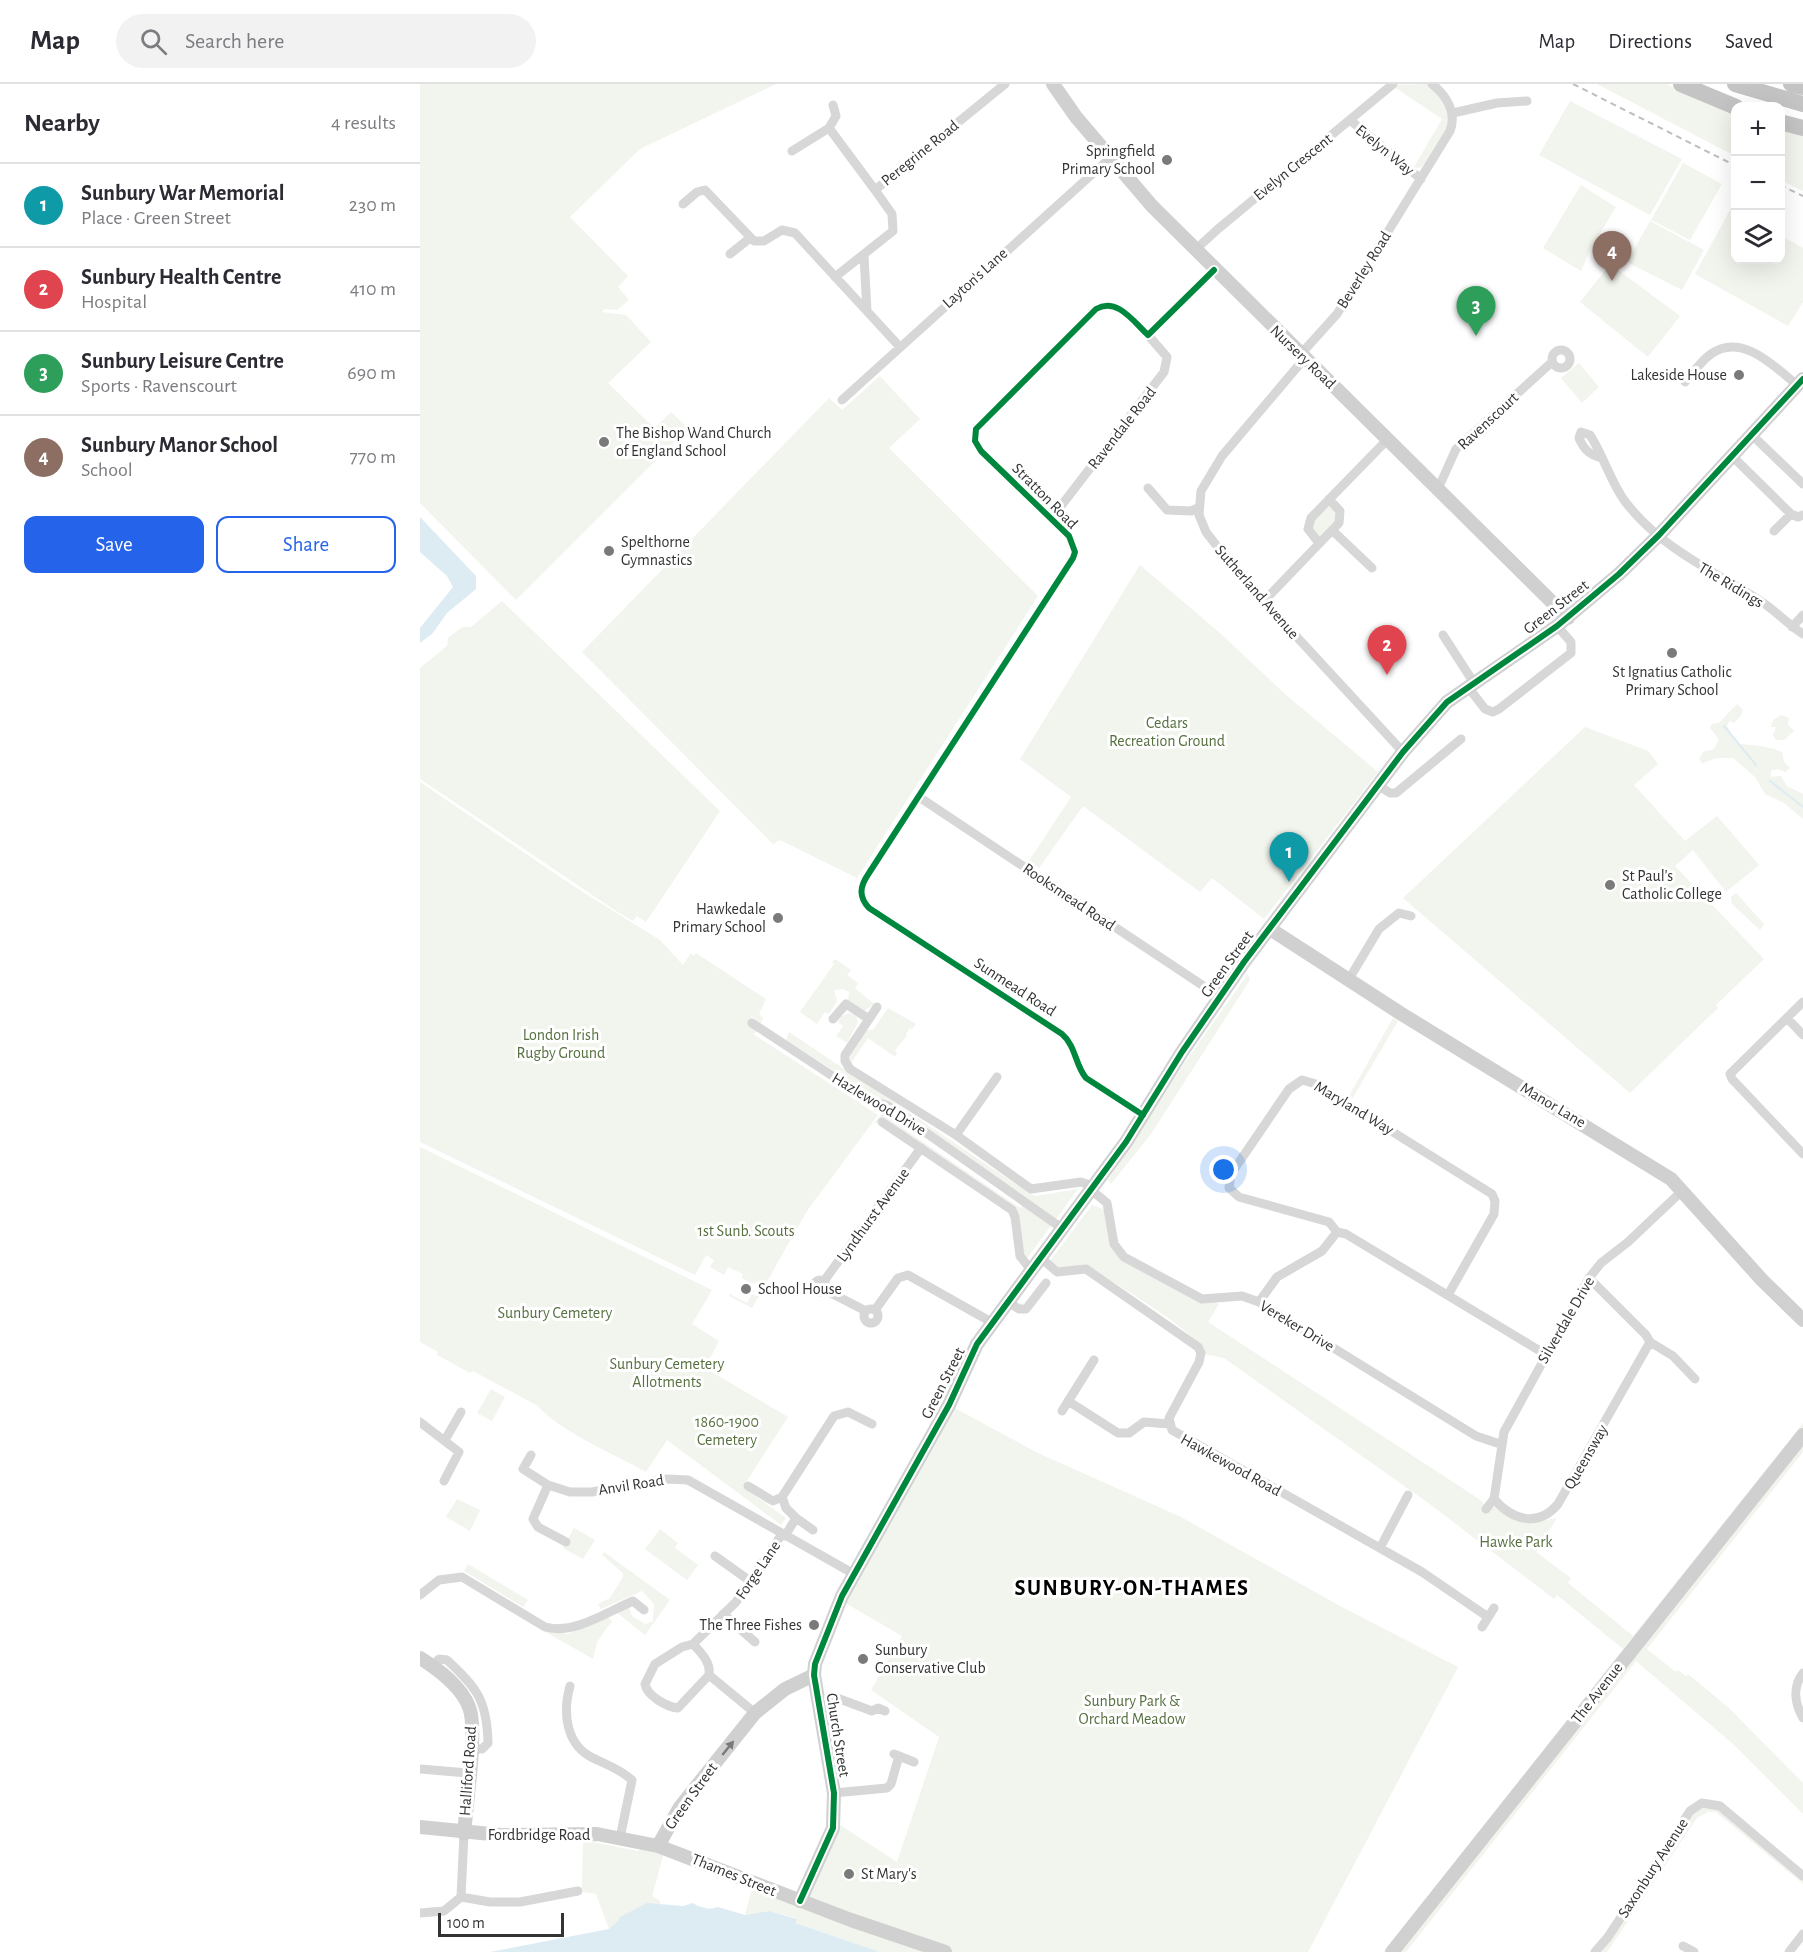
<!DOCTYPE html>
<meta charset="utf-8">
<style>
:root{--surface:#fff;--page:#f2f2f3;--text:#2b2b33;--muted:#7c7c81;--line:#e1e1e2;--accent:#2563eb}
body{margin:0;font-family:"Alegreya Sans",sans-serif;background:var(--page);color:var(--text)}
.controls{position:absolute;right:18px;top:18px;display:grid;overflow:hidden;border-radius:12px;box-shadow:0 6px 24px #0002}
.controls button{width:54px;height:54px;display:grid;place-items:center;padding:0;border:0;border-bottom:2px solid var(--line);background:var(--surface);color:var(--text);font:30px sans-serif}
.scale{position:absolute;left:18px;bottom:15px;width:126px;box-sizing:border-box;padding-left:6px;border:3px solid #333;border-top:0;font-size:16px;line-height:21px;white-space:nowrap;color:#333;-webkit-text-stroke:4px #fff;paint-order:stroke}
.you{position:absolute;left:804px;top:1086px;width:21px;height:21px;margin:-15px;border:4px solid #fff;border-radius:50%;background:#1a73e8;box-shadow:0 0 0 9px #1a73e833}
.badge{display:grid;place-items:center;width:39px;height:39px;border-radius:50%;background:var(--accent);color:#fff;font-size:20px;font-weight:700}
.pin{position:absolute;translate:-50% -50px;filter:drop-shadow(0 2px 3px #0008)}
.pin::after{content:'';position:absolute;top:32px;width:21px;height:18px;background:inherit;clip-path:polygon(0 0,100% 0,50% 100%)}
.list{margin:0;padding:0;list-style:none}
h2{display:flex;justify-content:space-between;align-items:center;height:78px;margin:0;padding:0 24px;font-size:26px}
h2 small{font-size:20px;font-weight:400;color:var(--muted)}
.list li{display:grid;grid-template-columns:39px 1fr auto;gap:18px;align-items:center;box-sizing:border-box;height:84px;padding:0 24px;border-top:2px solid var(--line)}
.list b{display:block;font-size:22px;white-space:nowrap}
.list p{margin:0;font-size:20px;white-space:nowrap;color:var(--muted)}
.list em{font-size:20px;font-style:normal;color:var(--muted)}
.actions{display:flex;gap:12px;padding:18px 24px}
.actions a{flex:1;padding:14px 0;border:2px solid var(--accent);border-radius:12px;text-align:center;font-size:21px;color:var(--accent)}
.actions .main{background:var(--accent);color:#fff}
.icon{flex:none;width:33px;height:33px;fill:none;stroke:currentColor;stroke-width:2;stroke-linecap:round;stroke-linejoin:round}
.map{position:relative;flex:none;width:1383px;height:1868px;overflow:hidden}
header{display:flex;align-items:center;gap:36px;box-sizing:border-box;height:84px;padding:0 30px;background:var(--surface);border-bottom:2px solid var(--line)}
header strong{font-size:28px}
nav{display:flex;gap:33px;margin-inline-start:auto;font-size:21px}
.search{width:420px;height:54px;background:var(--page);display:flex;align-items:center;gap:15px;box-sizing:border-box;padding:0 21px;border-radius:33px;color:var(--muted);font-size:22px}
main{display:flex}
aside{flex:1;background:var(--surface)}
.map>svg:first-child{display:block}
</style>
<header>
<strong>Map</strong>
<div class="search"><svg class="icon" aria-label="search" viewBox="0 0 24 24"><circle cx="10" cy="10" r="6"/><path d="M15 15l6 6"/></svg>Search here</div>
<nav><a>Map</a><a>Directions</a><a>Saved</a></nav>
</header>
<main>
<aside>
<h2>Nearby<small>4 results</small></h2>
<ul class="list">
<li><span class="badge" style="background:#0f9aa8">1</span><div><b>Sunbury War Memorial</b><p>Place · Green Street</p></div><em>230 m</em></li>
<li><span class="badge" style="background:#e0444e">2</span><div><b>Sunbury Health Centre</b><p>Hospital</p></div><em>410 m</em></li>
<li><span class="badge" style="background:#2e9e5b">3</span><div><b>Sunbury Leisure Centre</b><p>Sports · Ravenscourt</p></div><em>690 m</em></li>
<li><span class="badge" style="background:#8d6e63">4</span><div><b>Sunbury Manor School</b><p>School</p></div><em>770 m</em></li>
</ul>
<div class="actions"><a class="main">Save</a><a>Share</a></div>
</aside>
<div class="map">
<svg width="1383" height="1868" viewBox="0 0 1383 1868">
<rect width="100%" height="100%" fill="#fff"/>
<!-- green -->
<path fill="#f1f5ed" d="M0 0H356L220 65 150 133 208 192 198 203 209 216 197 226 185 225 182 228 206 231 231 258 188 299 230 340 237 342 251 328 268 344 96 516 0 419Z
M1012 0 1033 29 1027 44 1002 83 998 84 994 83 1022 35 971 1Z
M1177 0H1247L1315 31V72Z
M1150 17 1262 75 1230 131 1119 71Z
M1360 45 1383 52V107L1361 96Z
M1263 79 1302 100 1270 156 1231 136Z
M1161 101 1196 123 1171 164 1161 187 1123 164Z
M1311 124 1315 127 1316 176H1360L1361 152 1383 164V218L1368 242 1275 190Z
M1230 137 1284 166 1262 206 1207 178Z
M1190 180 1260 232 1228 273 1160 218Z
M1159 279 1179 303 1162 319 1141 294Z
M460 292 500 335 469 364 618 512 437 794 360 756 353 760 162 568 409 314 422 326Z
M909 422H911L919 433 900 453 893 446 891 439Z
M720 481 801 550 865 610 958 688 844 835 792 794 780 808 663 722 619 784 609 777 651 713 600 675Z
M82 517 300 727 226 838 217 832 213 837 196 827 0 695V584L27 562 28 554 42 543H51Z
M1317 620 1323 626 1320 633 1314 639 1309 637 1307 642 1317 660C1332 661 1349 662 1362 668L1364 678 1370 684 1365 688 1358 685 1351 687V693L1361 692 1367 702 1383 710V735L1364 719 1345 710 1335 693 1313 674H1297L1282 679 1279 675 1283 668 1294 665 1299 656 1290 644 1292 640 1299 639Z
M1361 631 1369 634 1368 641 1374 647 1364 656H1356L1353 651 1356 643H1351L1353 636Z
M1165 643 1228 667 1238 680 1214 701 1265 757 1297 732 1339 781 1306 808 1273 766 1255 782 1344 875 1296 921 1298 924 1210 1009 983 814Z
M0 698 155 803 240 856 263 881 271 869 274 872 276 869 346 915 339 930 343 934 341 939 330 931 340 946 333 950 458 1031 387 1127 332 1224 309 1212 310 1210 327 1219 332 1210 337 1212 343 1201 336 1197 334 1200 322 1194 323 1190 308 1183 304 1191 290 1183 294 1176 286 1171 275 1191 0 1058Z
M1316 809 1344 840 1340 846 1312 820 1311 813Z
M415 875 431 886 427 891 438 899 435 904 454 920 443 928 428 917 429 908 423 905 414 906 417 917 409 930 405 928 397 940 380 928 414 880 412 878Z
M828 890 830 896 731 1050 691 1100 688 1096 763 981Z
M468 924 496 940 492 945 490 944 486 950 487 952 475 966 477 969 475 973 448 954 431 979 429 970 446 946H453Z
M429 929 436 932 438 938 427 959 416 952 423 942 418 938 422 932Z
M973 934 978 937 932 1015 929 1012Z
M369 948 612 1111 616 1112 658 1105 605 1177 598 1132 466 1039H454L462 1030 600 1124 608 1116 470 1019 449 1009 366 956Z
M0 1063 292 1206 272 1240 299 1257 285 1284 368 1333 323 1403 366 1434 361 1441 247 1356 226 1388C196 1371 139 1347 118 1322L53 1287 50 1289 17 1271 18 1268 0 1258Z
M672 1121 685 1126 692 1162 701 1176 799 1220 788 1238 1059 1415 1070 1426 1074 1423 1096 1435 1111 1439 1137 1434 1116 1468 1151 1494 1148 1499 1213 1552 1383 1339V1344L969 1868H964L1203 1565 1137 1511 1134 1515 1011 1421 804 1274 785 1270C774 1244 696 1201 669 1183L643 1187 630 1177Z
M71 1305 85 1313 72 1337 57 1329Z
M529 1321 616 1368 761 1433 920 1522 1038 1583 888 1868H525L380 1817 414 1737 477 1778 519 1653 451 1606 482 1552 420 1516Z
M1383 1361V1368L1227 1565 1256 1588 1258 1586 1266 1592 1268 1590 1309 1624 1383 1699V1730L1313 1660 1216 1577 986 1868H980Z
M37 1415 60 1426 50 1447 26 1433Z
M154 1444 175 1456 163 1475 143 1464Z
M240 1445 258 1459 255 1464 278 1481 267 1496 225 1465Z
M184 1468 250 1516 225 1551 196 1528 209 1523 212 1532 225 1540 233 1537 234 1520 222 1507 181 1525 178 1520 190 1514 203 1493V1489L182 1471Z
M48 1480 108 1516 103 1523 44 1487Z
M186 1532 192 1537 177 1558 173 1575 124 1547 148 1550Z
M1294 1719 1383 1792V1800L1296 1728H1288L1277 1734 1187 1868H1177L1270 1727Z
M163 1756 218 1767 221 1765 244 1769 232 1812 240 1817 241 1828 209 1830 189 1845 176 1810 163 1808 162 1803Z
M332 1804 513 1868H460L375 1839 376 1834 349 1827 325 1831Z"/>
<!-- water -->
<path fill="#ddebf3" d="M0 433 56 492V505L27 529 12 550 0 559V544L33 503 27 492 0 468Z
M227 1819 263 1822 273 1819 278 1822 289 1825 298 1823 325 1831 349 1827 377 1835 375 1839 460 1868H70L189 1845 199 1836 200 1833Z"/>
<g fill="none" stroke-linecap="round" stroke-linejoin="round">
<!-- stream -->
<path stroke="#ddebf3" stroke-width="2" d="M1304 642 1336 681
M1350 697 1383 723"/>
<!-- street -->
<path stroke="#d7d7d7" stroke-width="9" d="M1033 29 1077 19 1107 17
M930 36 1001 95
M409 44 455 106
M372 67 409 44 416 32 413 21
M263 120 277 108 285 106 334 157H344L362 146 375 149 479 262
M775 166 798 145 973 0
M310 170 330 154
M444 172 447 227
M415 193 473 147 472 130 455 106 585 0
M1132 275a9 9 0 1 1 18 0a9 9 0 1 1-18 0Z
M880 271 917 230 1030 47C1037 29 1027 12 1012 0
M884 275 802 372 781 407 779 431 786 448 817 488 983 668
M1265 298C1273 289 1281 277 1291 270 1322 248 1355 283 1377 301
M422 316 690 74
M1331 350 1383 400
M1311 371 1371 430 1378 433 1383 431
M1182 374C1170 371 1164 366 1159 354L1161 348 1170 351C1183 371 1190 396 1204 416 1238 462 1289 485 1336 514 1353 524 1366 539 1383 550
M728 404 747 426 771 427 778 424
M1017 407 1036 365 1132 278
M631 435 744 288 747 273 728 251
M912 446 952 484
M1354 447 1371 430
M899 459 888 445 891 434 967 356
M844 517 919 439 920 427 909 415
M1372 543 1383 531
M1023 551 1054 599
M1048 603 1065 625 1073 628 1079 625 1151 569V558L1137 542
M959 702 970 709H976L1041 655
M499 713 800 913
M929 895 959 845 979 829 991 832
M1383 918 1310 990 1312 995 1383 1070
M457 923 425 971V977L430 985 536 1051 611 1105 661 1098 673 1102
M1367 934 1383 951
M413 935 426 920 449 935
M332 939 446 1014 468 1022 643 1145
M723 1031 666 994C655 981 656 962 642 950L449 824C438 812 440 802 449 789L653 474 655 468 649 452 561 367 555 357 556 345 676 225C697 213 713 237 728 251L794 186
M462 1038 592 1126 595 1133 600 1172 611 1186
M536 1051 577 993
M670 1105 687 1119 694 1160 704 1173 782 1215 822 1212 839 1218 1056 1352 1080 1360
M917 1148 909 1138 819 1113 809 1104 811 1090 869 1005 882 996 896 1000 1072 1110 1075 1117 1074 1130 1028 1211
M620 1173 637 1188 666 1185 778 1263 781 1269 779 1278 749 1334 752 1346 1002 1488 1068 1533
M1169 1194 1226 1251 1230 1258 1138 1420C1118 1444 1092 1436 1074 1415L1084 1348 1169 1194 1181 1179 1208 1158 1263 1106
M394 1202a6 6 0 1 1 12 0a6 6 0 1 1-12 0Z
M404 1197 501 1064
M405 1206 446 1227
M588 1218 599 1225H606L626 1199
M839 1218 857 1193 902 1167 917 1148 926 1150 1125 1270
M444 1232a7 7 0 1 1 14 0a7 7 0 1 1-14 0Z
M455 1226 478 1194 488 1191 573 1239
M1230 1258 1253 1272 1275 1295
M648 1317 698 1349H709L724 1338 749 1340
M642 1327 674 1276
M0 1338 39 1368 24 1397
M25 1356 41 1328
M111 1371 103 1385 128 1401 150 1408H172L247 1395 268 1396 434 1490
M128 1401 113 1435 118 1443 146 1458
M328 1402 353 1417 362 1413
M1066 1425 1074 1415
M376 1434 366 1424 362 1413 414 1332 428 1328 452 1340
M365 1452 376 1434 393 1446
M960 1464 988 1411
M295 1472 330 1497
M0 1511 19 1496 42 1493 125 1543C154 1551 187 1528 213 1517L224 1526
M303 1530 335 1558
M1062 1543 1074 1524
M273 1560C281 1569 291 1578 289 1591
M13 1582 19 1575 27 1576C57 1604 67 1616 68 1659L62 1665H51
M1383 1589C1372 1603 1375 1620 1383 1634
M150 1602C143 1627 145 1659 171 1673 185 1680 200 1685 212 1696L200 1754
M399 1617 417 1614 452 1627 458 1624 465 1627
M335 1629 289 1591 258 1624C247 1623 227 1612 225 1600L235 1580 262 1563 273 1560 316 1518 362 1450
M479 1672 494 1678
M0 1685 48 1689
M414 1709 467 1704 471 1700 479 1672 474 1670
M41 1813 44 1750
M0 1829 24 1827 41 1813 70 1818H100L158 1807
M1263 1862 1274 1868
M1175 1868 1188 1853 1270 1727 1282 1719 1300 1722 1383 1792
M1369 1868 1383 1850"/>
<!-- secondary -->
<path stroke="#d0d0d0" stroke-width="14" d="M633 0 656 33 732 122 1148 534
M850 845 980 929 1251 1095 1342 1196 1383 1236
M0 1574C19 1586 41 1602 49 1623 58 1644 46 1723 44 1750
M0 1743 81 1751 177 1750 238 1762 431 1836 525 1868
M238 1762 260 1723 335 1629 365 1605 394 1591
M380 1817 413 1744 414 1709 394 1591 395 1580 422 1512 529 1321 557 1260 706 1058 762 968 824 878 983 668 1027 618 1137 542 1199 490 1239 451 1383 295
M972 1868 1383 1351"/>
<!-- highway -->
<path stroke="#c4c4c4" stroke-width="16" d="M1261 0 1316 23
M1315 0 1383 20
M1371 0 1383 3
M1360 38 1383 44"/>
<!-- rail -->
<path stroke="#bebebe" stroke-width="2" stroke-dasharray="6 4.5" stroke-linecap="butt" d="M1153 0 1316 82
M1360 101 1383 112"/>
<defs>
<path id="cycleway" d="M723 1031 666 994C655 981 656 962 642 950L449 824C438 812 440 802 449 789L653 474 655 468 649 452 561 367 555 357 556 345 676 225C697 213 713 237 728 251L794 186
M380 1817 413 1744 414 1709 394 1591 395 1580 422 1512 529 1321 557 1260 706 1058 762 968 824 878 983 668 1027 618 1137 542 1199 490 1239 451 1383 295"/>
</defs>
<!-- cycleway casing -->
<use href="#cycleway" stroke="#fff" stroke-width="10"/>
<!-- cycleway -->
<use href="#cycleway" stroke="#00873e" stroke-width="6"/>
</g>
<!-- one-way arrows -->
<defs><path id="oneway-solid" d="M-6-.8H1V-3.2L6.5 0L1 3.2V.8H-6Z" transform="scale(1.5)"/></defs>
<use fill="#7a7a7a" href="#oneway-solid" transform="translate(308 1664) rotate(-51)"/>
<!-- markers -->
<g fill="#7a7a7a" stroke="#fff" stroke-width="2">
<circle cx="747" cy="76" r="6"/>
<circle cx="1319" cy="291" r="6"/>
<circle cx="184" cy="358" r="6"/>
<circle cx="189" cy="467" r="6"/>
<circle cx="1252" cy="569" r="6"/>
<circle cx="1190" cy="801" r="6"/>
<circle cx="358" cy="834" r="6"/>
<circle cx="326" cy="1205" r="6"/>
<circle cx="394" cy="1541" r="6"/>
<circle cx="443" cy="1575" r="6"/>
<circle cx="429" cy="1790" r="6"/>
</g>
<g text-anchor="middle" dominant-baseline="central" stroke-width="6" stroke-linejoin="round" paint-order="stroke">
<!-- street labels -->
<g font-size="16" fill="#333" stroke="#fff">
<text transform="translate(965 66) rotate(39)">Evelyn Way</text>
<text transform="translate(500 69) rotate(-39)">Peregrine Road</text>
<text transform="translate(873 83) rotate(-39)">Evelyn Crescent</text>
<text transform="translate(944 186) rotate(-58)">Beverley Road</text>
<text transform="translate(555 194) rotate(-42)">Layton's Lane</text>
<text transform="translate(883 273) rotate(44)">Nursery Road</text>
<text transform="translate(1068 337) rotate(-43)">Ravenscourt</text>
<text transform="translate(702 344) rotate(-52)">Ravendale Road</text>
<text transform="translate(625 412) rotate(45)">Stratton Road</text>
<text transform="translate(1311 501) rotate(31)">The Ridings</text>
<text transform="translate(837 508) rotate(49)">Sutherland Avenue</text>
<text transform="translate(1136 523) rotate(-38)">Green Street</text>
<text transform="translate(649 813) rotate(34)">Rooksmead Road</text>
<text transform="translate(807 880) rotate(-54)">Green Street</text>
<text transform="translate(595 903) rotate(33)">Sunmead Road</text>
<text transform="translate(459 1020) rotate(31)">Hazlewood Drive</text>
<text transform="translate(1133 1021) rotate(31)">Manor Lane</text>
<text transform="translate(934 1024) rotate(31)">Maryland Way</text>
<text transform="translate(453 1131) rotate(-54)">Lyndhurst Avenue</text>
<text transform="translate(1146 1236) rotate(-60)">Silverdale Drive</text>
<text transform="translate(877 1242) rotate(31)">Vereker Drive</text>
<text transform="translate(523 1299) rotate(-63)">Green Street</text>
<text transform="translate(1166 1373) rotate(-60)">Queensway</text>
<text transform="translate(811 1381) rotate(29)">Hawkewood Road</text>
<text transform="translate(211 1401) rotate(-9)">Anvil Road</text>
<text transform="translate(338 1486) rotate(-56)">Forge Lane</text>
<text transform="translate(1177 1609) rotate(-52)">The Avenue</text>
<text transform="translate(418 1651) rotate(81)">Church Street</text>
<text transform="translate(48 1687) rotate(-86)">Halliford Road</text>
<text transform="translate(271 1712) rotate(-54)">Green Street</text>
<text x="119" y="1751">Fordbridge Road</text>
<text transform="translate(1233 1784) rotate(-57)">Saxonbury Avenue</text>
<text transform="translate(314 1791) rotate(22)">Thames Street</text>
</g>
<!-- poi labels -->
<g font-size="16" fill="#333" stroke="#fff" text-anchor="start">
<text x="735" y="67" text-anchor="end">Springfield<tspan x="735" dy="18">Primary School</tspan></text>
<text x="1307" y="291" text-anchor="end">Lakeside House</text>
<text x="196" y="349">The Bishop Wand Church<tspan x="196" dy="18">of England School</tspan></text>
<text x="201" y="458">Spelthorne<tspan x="201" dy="18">Gymnastics</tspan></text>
<text x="1252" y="588" text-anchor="middle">St Ignatius Catholic<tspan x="1252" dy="18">Primary School</tspan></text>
<text x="1202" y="792">St Paul's<tspan x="1202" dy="18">Catholic College</tspan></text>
<text x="346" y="825" text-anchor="end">Hawkedale<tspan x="346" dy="18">Primary School</tspan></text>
<text x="338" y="1205">School House</text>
<text x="382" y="1541" text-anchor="end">The Three Fishes</text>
<text x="455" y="1566">Sunbury<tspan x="455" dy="18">Conservative Club</tspan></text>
<text x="441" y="1790">St Mary's</text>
</g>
<!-- park labels -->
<g font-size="16" fill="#56703f" stroke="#fff">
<text x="747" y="639">Cedars<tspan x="747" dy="18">Recreation Ground</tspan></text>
<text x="141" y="951">London Irish<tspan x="141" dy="18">Rugby Ground</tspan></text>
<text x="326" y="1147">1st Sunb. Scouts</text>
<text x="135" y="1229">Sunbury Cemetery</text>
<text x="247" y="1280">Sunbury Cemetery<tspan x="247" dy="18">Allotments</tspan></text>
<text x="307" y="1338">1860-1900<tspan x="307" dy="18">Cemetery</tspan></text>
<text x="1096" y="1458">Hawke Park</text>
<text x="712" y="1617">Sunbury Park &amp;<tspan x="712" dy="18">Orchard Meadow</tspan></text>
</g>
<!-- district labels -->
<g font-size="22" font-weight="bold" letter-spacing="1.5" fill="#000" stroke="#fff">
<text x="712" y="1504">SUNBURY-ON-THAMES</text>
</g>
</g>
</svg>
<div class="controls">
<button>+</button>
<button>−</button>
<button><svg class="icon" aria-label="layers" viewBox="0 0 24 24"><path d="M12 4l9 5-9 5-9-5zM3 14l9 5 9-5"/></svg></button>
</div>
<div class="scale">100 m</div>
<div class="you"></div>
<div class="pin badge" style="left:869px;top:798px;background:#0f9aa8">1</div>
<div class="pin badge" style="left:967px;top:591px;background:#e0444e">2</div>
<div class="pin badge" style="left:1056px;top:252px;background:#2e9e5b">3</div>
<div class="pin badge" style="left:1192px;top:197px;background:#8d6e63">4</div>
</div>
</main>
